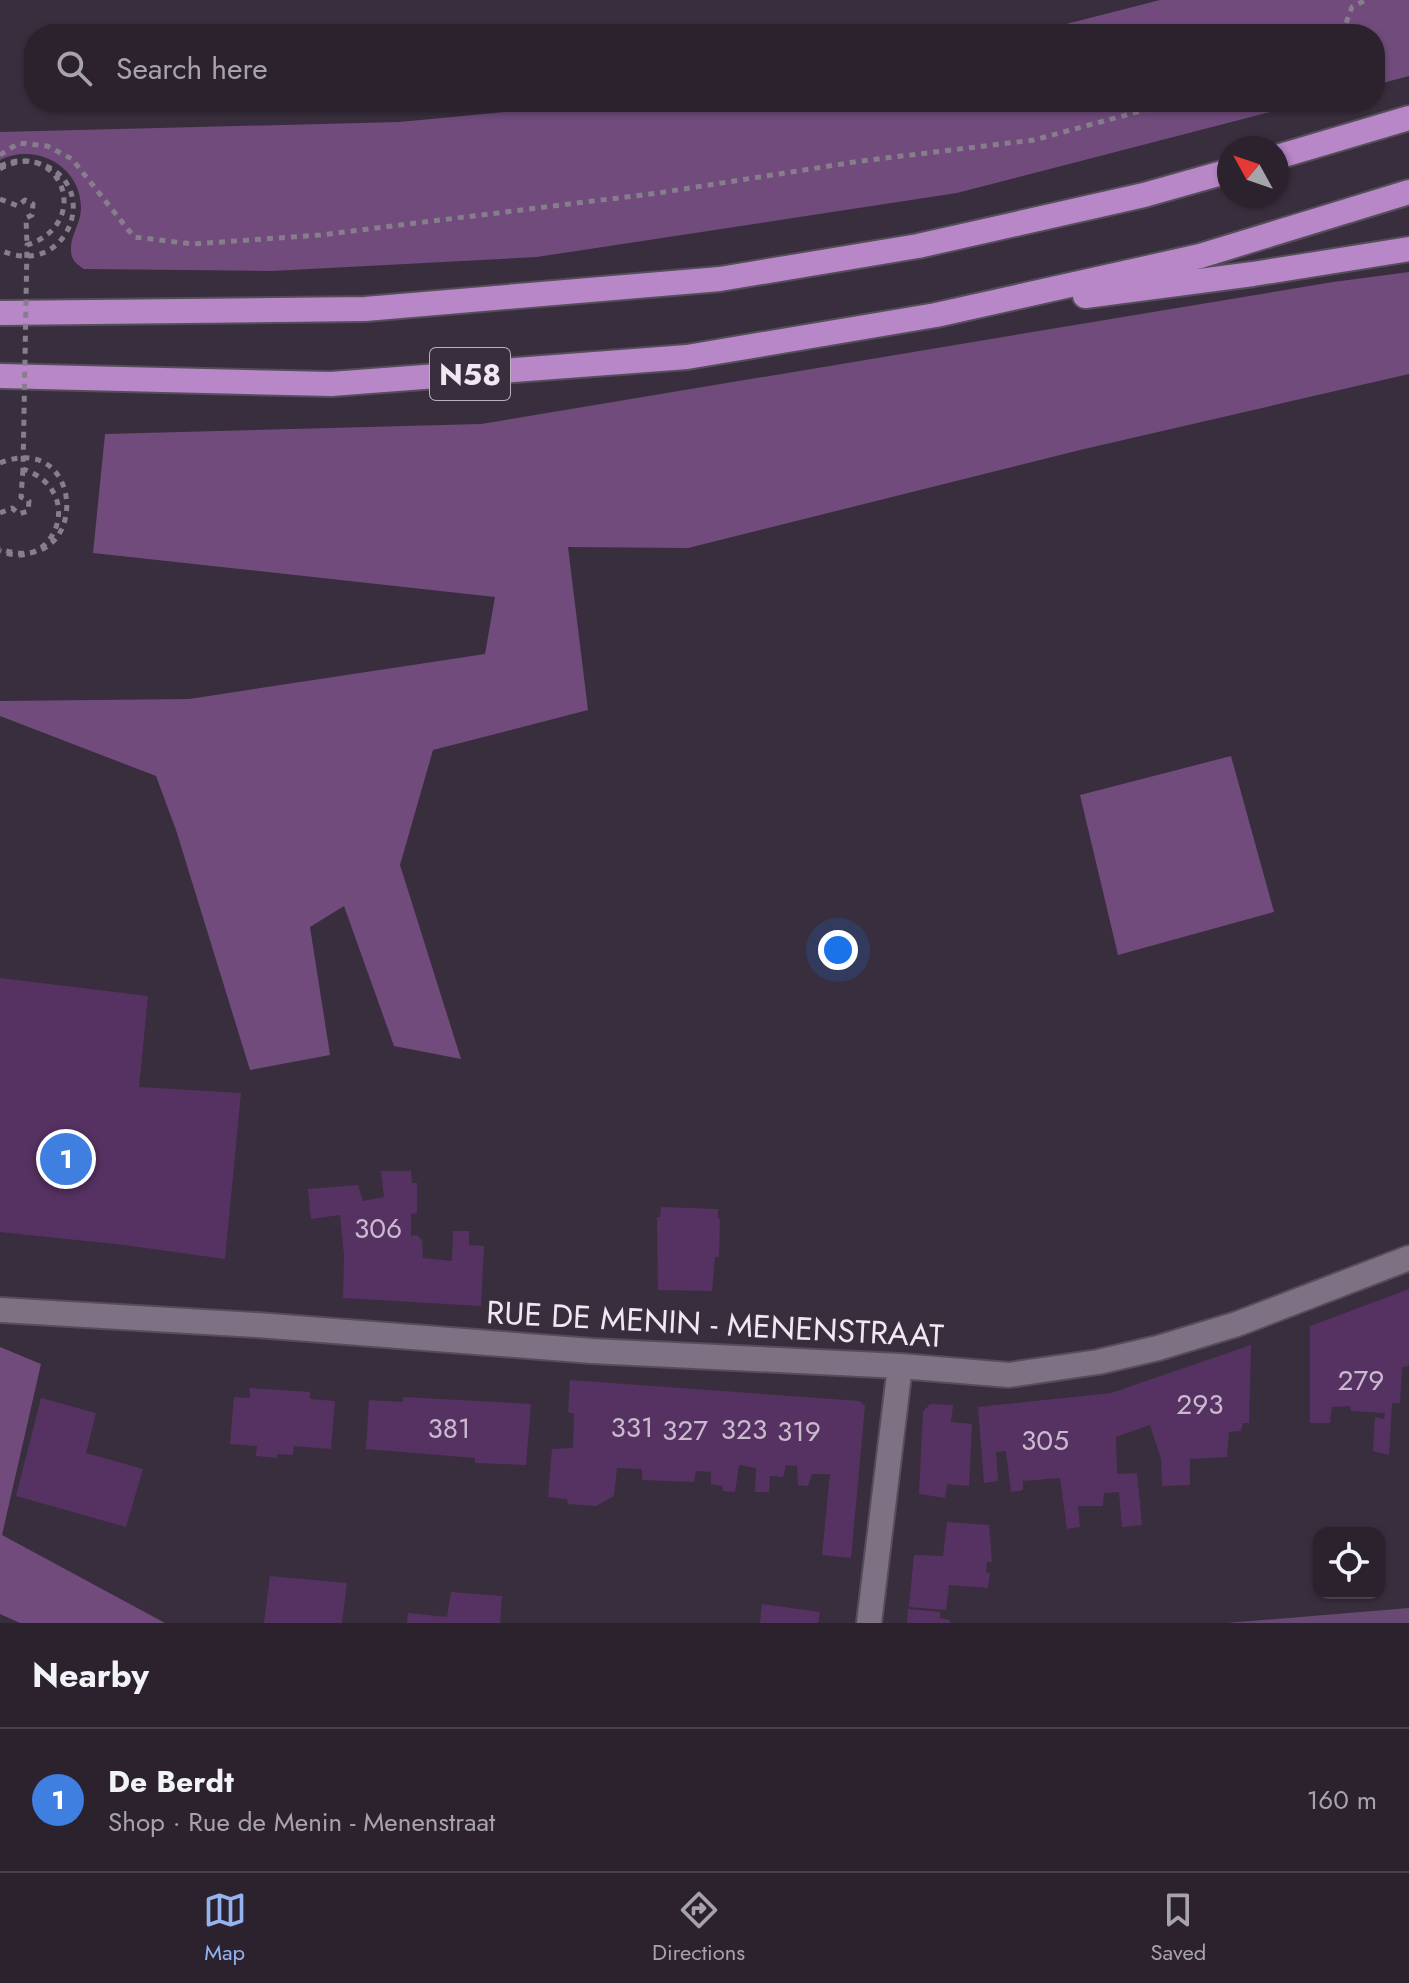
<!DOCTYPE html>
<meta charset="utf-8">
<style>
:root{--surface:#2b222e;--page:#332a36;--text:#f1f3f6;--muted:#a6a4aa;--line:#473f4a;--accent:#95b2f1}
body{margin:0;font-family:Jost,sans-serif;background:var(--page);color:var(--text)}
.controls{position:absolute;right:24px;bottom:24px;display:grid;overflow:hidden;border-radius:16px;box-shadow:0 2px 6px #0004}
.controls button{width:72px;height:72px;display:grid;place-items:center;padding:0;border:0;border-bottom:2px solid var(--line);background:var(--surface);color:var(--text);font:40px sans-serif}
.compass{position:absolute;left:1217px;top:136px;width:72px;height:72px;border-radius:50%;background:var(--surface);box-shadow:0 2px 6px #0004;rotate:310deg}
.you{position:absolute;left:838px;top:950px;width:28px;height:28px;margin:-20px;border:6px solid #fff;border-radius:50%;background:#1a73e8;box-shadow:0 0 0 12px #1a73e833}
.badge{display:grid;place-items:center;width:52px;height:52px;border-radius:50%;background:var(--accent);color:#fff;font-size:26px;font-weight:700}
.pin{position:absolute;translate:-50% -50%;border:4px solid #fff;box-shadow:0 2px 8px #0006}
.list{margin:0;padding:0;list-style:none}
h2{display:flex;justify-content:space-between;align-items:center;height:104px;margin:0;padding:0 32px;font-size:34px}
h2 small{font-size:26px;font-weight:400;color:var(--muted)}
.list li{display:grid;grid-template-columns:52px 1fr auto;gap:24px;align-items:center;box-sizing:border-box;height:144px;padding:0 32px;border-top:2px solid var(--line)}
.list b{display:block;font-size:30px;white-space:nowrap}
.list p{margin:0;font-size:26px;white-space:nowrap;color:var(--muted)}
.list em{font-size:26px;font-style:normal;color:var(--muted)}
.icon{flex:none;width:44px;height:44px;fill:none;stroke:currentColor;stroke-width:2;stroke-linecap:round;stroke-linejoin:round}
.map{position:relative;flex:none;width:1409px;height:1623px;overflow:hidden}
.search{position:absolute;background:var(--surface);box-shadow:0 2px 6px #0004;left:24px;right:24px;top:24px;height:88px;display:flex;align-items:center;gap:20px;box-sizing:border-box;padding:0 28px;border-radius:32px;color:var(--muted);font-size:30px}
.sheet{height:248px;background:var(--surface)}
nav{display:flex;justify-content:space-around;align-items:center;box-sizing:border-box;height:112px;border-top:2px solid var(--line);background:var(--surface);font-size:22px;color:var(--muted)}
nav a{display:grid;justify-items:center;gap:4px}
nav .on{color:var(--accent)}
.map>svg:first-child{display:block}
</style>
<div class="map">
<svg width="1409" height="1623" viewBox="0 0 1409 1623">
<rect width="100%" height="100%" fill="#392e3d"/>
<!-- green -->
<path fill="#684972" d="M1409 1608V1623H1227Z"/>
<!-- forest -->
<path fill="#704b7c" d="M1160 0H1409V76L1375 85V34H1027Z
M610 102H1309L957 193 537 257 272 271 84 269C76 264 71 260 71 250 70 236 81 223 81 208 81 166 36 142 0 160V132L399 122Z
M1409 272V374L1080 450 688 548 568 547 588 710 433 750 400 865 461 1059 394 1046 344 906 310 927 330 1055 250 1070 176 830 156 776 0 716V701L189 699 485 654 495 597 93 553 105 434 481 424 1333 282Z
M1231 756 1274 912 1118 955 1080 795Z
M0 1347 41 1364 2 1535 165 1623H20L0 1614Z"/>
<!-- building -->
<path fill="#563262" d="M0 978 148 996 139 1087 241 1093 225 1259 124 1245 0 1232Z
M381 1171H411L412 1183H417V1213L411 1214V1236L417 1235 422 1240 423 1258 452 1261 453 1231H469V1245L484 1246 481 1306 343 1298 344 1255 340 1215 311 1219 308 1189 358 1185 363 1201 384 1197Z
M661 1207 718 1209V1219H720L719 1257H715L712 1291 658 1290 657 1217H660Z
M1409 1289V1366L1402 1367 1400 1403H1392L1389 1455 1373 1451 1375 1417 1384 1419 1385 1413 1351 1411 1350 1406 1332 1407 1330 1423H1310V1326Z
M1251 1345 1249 1423H1243L1241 1431 1229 1432 1227 1457 1190 1459V1485L1162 1486 1161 1459 1150 1425 1116 1437 1117 1474 1137 1473 1142 1525 1122 1527 1119 1492 1104 1493 1103 1506H1078L1080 1527 1067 1529 1060 1478 1023 1481V1490L1011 1492 1006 1451 996 1452 998 1481 984 1483 978 1407 1111 1393Z
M570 1380 860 1401 865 1406 851 1558 822 1555 830 1474H812L808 1486 798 1485 797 1466 786 1465 783 1477 770 1476 769 1492H755L756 1468 739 1465 735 1492 723 1491 722 1486 711 1484V1472L696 1471 694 1482 642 1480V1469L617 1468 614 1496 596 1506 568 1504 567 1499 548 1497 552 1449 573 1448 574 1414 568 1412Z
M250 1388 310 1392V1399L335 1401 331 1449 294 1446 293 1455 277 1454V1458L256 1456 257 1446 230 1444 234 1397 250 1398Z
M403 1397 531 1404 526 1465 475 1463V1458L366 1449 369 1400 403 1402Z
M41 1398 96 1413 86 1453 143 1469 126 1527 16 1496Z
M930 1404 953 1405 951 1422 972 1424 969 1486 947 1484 945 1498 919 1494 923 1412Z
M947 1522 989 1525 992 1562H987L986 1572 990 1573 988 1588 949 1585 946 1610 909 1607 914 1555 943 1556Z
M270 1576 347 1583 342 1623H264Z
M451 1592 502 1596 500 1623H407L408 1613 447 1617Z
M762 1604 820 1612 818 1623H760Z
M908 1609 940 1612V1618L950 1620V1623H907Z"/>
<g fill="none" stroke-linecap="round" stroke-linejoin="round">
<defs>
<path id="minor" d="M0 1310 257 1325 592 1351 900 1366 1009 1375 1098 1362 1158 1348 1237 1324 1409 1258
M869 1623 900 1366"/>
<path id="highway" d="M1277 157 1409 118
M1085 296 1253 274 1409 249
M0 313 365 309 720 279 918 246 1144 195 1229 171
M0 376 331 384 687 357 936 315 1200 256 1409 192"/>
</defs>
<!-- minor casing -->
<use href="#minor" stroke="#564d5a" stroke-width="28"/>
<!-- highway casing -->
<use href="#highway" stroke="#564d5a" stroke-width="28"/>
<!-- path -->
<path stroke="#877e8b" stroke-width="5" stroke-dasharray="6 6" stroke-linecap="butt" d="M1342 34 1352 7 1366 0
M0 155 19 143 47 146 72 159 134 237 193 244 320 235 658 193 861 161 1034 140 1174 102
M0 169C13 161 27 159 41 164 103 185 68 281 0 250
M0 199 18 206 25 200 33 204 32 215 26 218 27 245
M0 463C87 428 91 580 0 549
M0 513 12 508 19 514 28 511 29 501 21 497 23 469"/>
<!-- minor -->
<use href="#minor" stroke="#7e7183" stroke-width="24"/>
<!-- highway -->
<use href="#highway" stroke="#b787c8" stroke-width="24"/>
<!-- path-bridge -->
<path stroke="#877e8b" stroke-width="5" stroke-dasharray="6 6" stroke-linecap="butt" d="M0 166C61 139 94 223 27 245L23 469C88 491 54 574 0 551"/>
</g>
<g text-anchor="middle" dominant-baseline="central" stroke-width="6" stroke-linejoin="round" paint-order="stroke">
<!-- number labels -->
<g font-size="28" fill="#c9bace">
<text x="378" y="1228">306</text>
<text x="1361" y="1380">279</text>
<text x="1200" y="1404">293</text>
<text x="632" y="1427">331</text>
<text x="449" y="1428">381</text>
<text x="744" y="1429">323</text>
<text x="685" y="1430">327</text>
<text x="799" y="1431">319</text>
<text x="1045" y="1440">305</text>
</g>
<!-- shield labels -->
<rect fill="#392e3d" stroke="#b8b0bc" stroke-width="2" x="430" y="348" width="80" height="52" rx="6"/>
<g font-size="30" font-weight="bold" fill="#efe8f2">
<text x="470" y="374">N58</text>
</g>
<!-- street labels -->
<g font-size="32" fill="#efe8f2" stroke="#392e3d">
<text transform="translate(715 1324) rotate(3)">RUE DE MENIN - MENENSTRAAT</text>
</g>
</g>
</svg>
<div class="controls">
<button><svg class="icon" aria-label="locate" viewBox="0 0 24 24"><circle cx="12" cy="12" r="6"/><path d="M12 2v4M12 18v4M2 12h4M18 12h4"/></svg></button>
</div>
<svg class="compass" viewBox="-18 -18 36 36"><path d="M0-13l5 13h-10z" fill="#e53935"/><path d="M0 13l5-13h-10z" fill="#a6a4aa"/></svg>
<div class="you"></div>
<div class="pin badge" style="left:66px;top:1159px;background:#3f7fe0">1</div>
<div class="search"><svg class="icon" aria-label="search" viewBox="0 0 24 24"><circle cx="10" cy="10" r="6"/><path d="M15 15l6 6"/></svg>Search here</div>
</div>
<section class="sheet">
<h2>Nearby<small></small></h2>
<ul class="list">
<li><span class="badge" style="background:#3f7fe0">1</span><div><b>De Berdt</b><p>Shop · Rue de Menin - Menenstraat</p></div><em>160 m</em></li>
</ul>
</section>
<nav>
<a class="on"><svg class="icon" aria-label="map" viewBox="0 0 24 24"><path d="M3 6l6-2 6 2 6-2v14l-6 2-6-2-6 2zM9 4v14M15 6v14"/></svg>Map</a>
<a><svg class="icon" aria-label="directions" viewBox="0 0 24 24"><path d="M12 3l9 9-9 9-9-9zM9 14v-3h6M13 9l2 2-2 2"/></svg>Directions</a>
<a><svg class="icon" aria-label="saved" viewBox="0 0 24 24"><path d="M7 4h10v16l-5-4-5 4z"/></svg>Saved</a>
</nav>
